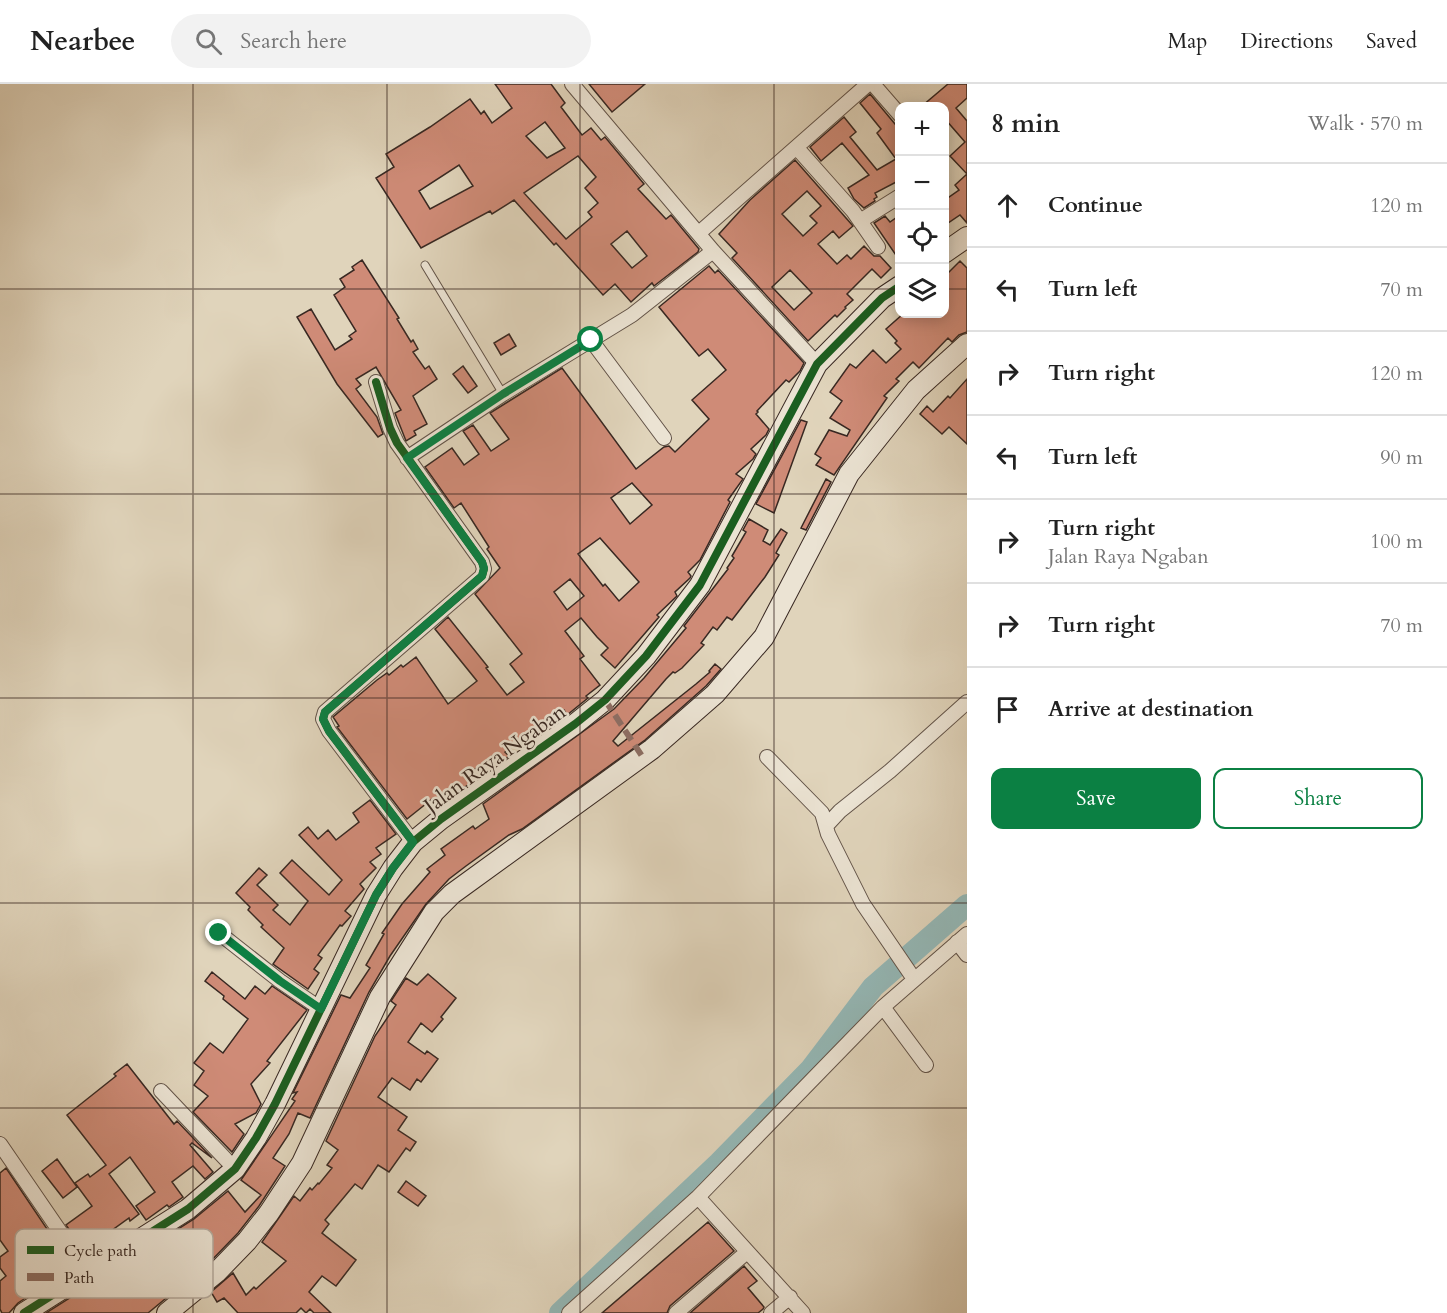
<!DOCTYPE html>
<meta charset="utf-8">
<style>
:root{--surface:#fff;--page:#f2f2f2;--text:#222;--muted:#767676;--line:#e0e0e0;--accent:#0b8043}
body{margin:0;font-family:Cardo,serif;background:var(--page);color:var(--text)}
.controls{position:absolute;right:18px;top:18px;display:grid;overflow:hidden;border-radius:12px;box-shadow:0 3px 15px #0003}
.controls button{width:54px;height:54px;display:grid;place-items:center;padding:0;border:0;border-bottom:2px solid var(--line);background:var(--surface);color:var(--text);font:30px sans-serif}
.stop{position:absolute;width:18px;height:18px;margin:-14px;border:4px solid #0b8043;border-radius:50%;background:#fff}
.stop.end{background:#0b8043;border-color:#fff;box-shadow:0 2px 6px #0008}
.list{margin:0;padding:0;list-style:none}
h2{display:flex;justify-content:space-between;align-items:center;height:78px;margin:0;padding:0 24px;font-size:26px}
h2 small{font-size:20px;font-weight:400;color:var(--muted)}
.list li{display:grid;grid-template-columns:39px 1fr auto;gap:18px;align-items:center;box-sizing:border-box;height:84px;padding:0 24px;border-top:2px solid var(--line)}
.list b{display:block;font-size:22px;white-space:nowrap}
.list p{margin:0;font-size:20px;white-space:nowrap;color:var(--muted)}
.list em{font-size:20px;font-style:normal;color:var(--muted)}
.actions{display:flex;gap:12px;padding:18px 24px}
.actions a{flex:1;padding:14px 0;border:2px solid var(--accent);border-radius:12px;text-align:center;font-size:21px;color:var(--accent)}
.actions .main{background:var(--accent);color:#fff}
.icon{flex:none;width:33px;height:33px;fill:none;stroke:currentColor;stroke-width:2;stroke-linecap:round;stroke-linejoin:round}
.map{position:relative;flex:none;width:967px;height:1229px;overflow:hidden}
header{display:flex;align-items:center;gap:36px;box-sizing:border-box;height:84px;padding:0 30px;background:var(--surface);border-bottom:2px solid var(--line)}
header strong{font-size:28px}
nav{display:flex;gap:33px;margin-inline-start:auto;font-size:21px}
.search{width:420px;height:54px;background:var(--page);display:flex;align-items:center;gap:15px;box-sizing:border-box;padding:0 21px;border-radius:33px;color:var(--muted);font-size:22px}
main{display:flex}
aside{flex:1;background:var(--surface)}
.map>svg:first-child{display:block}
</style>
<header>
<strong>Nearbee</strong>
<div class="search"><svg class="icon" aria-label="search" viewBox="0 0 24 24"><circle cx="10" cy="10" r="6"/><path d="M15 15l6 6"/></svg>Search here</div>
<nav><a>Map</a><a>Directions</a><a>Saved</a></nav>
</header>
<main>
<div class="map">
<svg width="967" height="1229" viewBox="0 0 967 1229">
<rect width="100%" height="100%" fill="#e0d4bb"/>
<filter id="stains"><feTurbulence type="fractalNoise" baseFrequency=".00333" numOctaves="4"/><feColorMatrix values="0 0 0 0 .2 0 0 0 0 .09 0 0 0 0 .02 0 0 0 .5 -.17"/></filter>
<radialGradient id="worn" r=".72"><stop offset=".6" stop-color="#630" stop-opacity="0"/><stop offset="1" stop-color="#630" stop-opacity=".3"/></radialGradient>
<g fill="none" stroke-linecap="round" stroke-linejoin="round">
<!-- river -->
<path stroke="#94b7b5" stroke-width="22" d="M560 1229 719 1079 811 985 873 903 967 821"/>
</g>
<!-- building -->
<path fill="#cf8b77" stroke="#382822" stroke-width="1.5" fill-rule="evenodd" d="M495 0H551L565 19 561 23 582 51 591 44 601 56 605 53 644 100 638 105 666 135 671 131 699 165 698 168 654 202 652 199 631 218 615 200 603 211 556 159 554 161 514 116 492 130 490 127 421 164 376 94 394 83 386 70 430 43 470 15 481 30 484 27 492 39 512 24ZM545 38 565 64 547 74 526 52ZM578 72 596 93 585 104 598 119 588 128 592 133 566 155 524 109ZM459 81 473 102 430 125 419 107ZM627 147 647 172 632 184 611 160Z
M589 0H645L612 28Z
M948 0H967V14L956 24 967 37V90L950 72 965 58 945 35V22H922Z
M870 10 900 46V96L875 109 877 113 874 115 875 117 864 124 854 115 848 104 869 91 842 59 821 77 810 63 844 33 856 48 850 53 877 86 896 75 877 49 881 45 860 19Z
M795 76 853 142 839 154 833 147 818 160 837 180 847 171 851 175 864 162 874 172H880L891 184 881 194 872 185 847 210 853 216 845 223 846 224 837 233 835 231 808 257 732 174 737 169 719 150 750 116ZM807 107 821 122 810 132 817 139 803 152 782 130ZM790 186 812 209 794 226 772 203Z
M967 90V139L960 131 945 141V116L959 106 955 101Z
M900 131V177L874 139 885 132 890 138Z
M362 176 399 234 397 235 411 258 413 256 418 265 413 268 425 285 429 282 437 295 413 312 427 340 414 347 416 351 406 357 395 329 401 326 376 283 356 295 361 301 356 305 377 333 383 350 378 353 337 300 297 233 311 225 335 266 352 255 349 252 356 247 334 211 345 203 340 195 354 186 352 183Z
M960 177 967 184V248L959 251 952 258 948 254 919 284 913 278 896 295 899 297 884 312 887 314 834 391 816 381 821 374 815 370 829 346 847 352 850 346 830 334 842 317 830 308 850 280 856 284 873 266 886 279 901 265 895 259 897 257 886 245 903 230H945V192Z
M709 182 715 189 718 186 804 279 800 287 789 298 786 296 757 327 758 328 756 330 769 345 766 351 751 365 756 370 753 375 736 390 743 395 728 416 730 418 700 476 688 488 691 492 690 494 675 508 677 512 657 531 659 533 615 584 601 571 608 564 597 553 581 534 565 547 584 572 580 575 600 601 586 612 588 614 567 631 564 626 505 668 509 672 498 680 492 672 470 689 475 696 462 705 460 703 447 713 445 709 434 718 432 715 407 735 337 643 339 642 333 633 377 596 387 589 389 591 401 581 403 583 416 573 448 620 477 597 435 545 448 533 488 583 486 584 507 611 524 598 510 580 522 570 475 510 500 484 487 465 489 463 461 419 454 424 425 383 452 364 464 381 479 370 463 347 473 341 491 367 509 355 490 329 562 284 636 385 664 363 669 362 675 368 709 335 692 316 726 286 708 265 699 272 659 223ZM632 399 652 421 630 440 611 414ZM600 454 639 498 619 517 605 500 603 502 578 470ZM570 495 584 512 567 526 554 508Z
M509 250 516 262 501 271 494 259Z
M463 282 477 302 468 309 453 290Z
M967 295V360L949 343 942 350 920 330 927 322 933 328 948 312 950 314Z
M801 336 807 338 774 429 756 420Z
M826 395 831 398 806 446 801 444Z
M749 435 768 446 763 457 770 461 781 445 787 449 776 469 779 471 765 493 732 536 727 533 717 546 713 543 701 559 704 561 682 584 675 589 673 588 666 595 613 657 618 662 696 600 710 588 709 587 715 580 721 585 706 602 645 656 522 745 509 751 466 782 449 795 426 820 390 872 369 908 310 1034 298 1029 289 1050 273 1074 285 1082 259 1122 238 1149 209 1179 148 1229H46L194 1135 228 1107 245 1128 261 1111 241 1096 295 1017 292 1015 297 1008 293 1009 341 911 350 914 370 884 366 881 384 850 382 849 402 820 430 788 427 785 445 771 441 765 473 742 475 745 489 735 483 720 614 625 644 594 686 544 684 542 728 485 727 484 734 474 732 472 746 448 743 446ZM180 1158 192 1175 175 1187 163 1169Z
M370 716 396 750 376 764 381 770 370 778 376 784 360 800 364 805 345 827 351 832 342 842 340 841 318 871 322 874 314 885 319 889 308 905 273 880 284 864 261 843 263 841 248 826 250 823 236 809 259 784 267 791 257 801 278 821 273 826 290 841 308 817 280 789 292 776 329 811 342 796 299 751 308 743 318 755 328 746 336 756 359 738 353 729Z
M212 888 245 915 255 902 265 910 272 902 307 926 267 977 270 979 251 1000 261 1020 256 1029 235 1040 244 1050 232 1068 193 1028 208 1012 194 1001 204 987 194 979 210 959 223 969 248 935 223 915 224 912 205 897Z
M428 890 456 914 441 933 443 935 432 948 421 939 408 958 425 970 427 967 438 975 421 998 417 995 410 1006 392 994 378 1013 407 1033 398 1046 416 1058 410 1067 406 1064 389 1088 378 1081 362 1105 355 1100 325 1136 329 1140 322 1149 356 1176 336 1202 322 1192 309 1208 331 1229H314L310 1225 306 1229 301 1224 296 1229H238L224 1214 217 1218 211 1208 233 1189 246 1211 254 1203 256 1205 286 1177 262 1158 294 1112 300 1117 310 1104 312 1106 318 1099 319 1100 332 1084 327 1081 338 1066 326 1057 375 952 396 921 391 917 406 894 417 901Z
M127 980 174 1040 177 1037 212 1074 192 1059 190 1061 213 1088 205 1095 193 1082 172 1098 183 1113 169 1123 167 1121 146 1136 136 1122 155 1108 130 1073 109 1090 139 1130 130 1137 129 1134 111 1147 117 1156 92 1172 90 1169 87 1171 66 1141 92 1122 75 1099 88 1090 90 1093 106 1081 67 1031 116 992 114 990Z
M57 1075 77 1103 63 1114 42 1087Z
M6 1084 72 1182 67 1186 65 1183 36 1207 18 1219 9 1229H2L0 1225V1197L6 1192 0 1184V1173L8 1167 0 1156V1089Z
M406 1097 426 1112 418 1122 398 1108Z
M708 1138 734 1167 670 1222 667 1229H602Z
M744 1182 757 1197 748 1204 764 1223 763 1225 758 1229H690Z"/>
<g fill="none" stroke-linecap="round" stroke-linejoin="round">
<defs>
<path id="lane" d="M425 181 503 310"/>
<path id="street" d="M572 0 713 167 817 280
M873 0 900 31
M797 64 853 127 878 163
M860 137 900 112
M699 149 868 0
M591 256 664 354
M376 298 390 344 397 359 482 478 484 485 482 492 325 628 323 635 329 647 413 758
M407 374 503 310 632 231 713 167
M767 673 822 729 828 750 863 820 914 895
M826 742 840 727 890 687 967 618
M219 849 280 897 321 925
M957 858 967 871
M883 923 926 981
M161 1007 235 1085
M0 1060 87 1187
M698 1113 803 1229
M569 1229 698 1113 883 923 967 850
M676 1229 747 1168
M771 1229 790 1213"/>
<path id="secondary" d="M944 169 967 153
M24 1229 188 1125 235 1085 256 1054 275 1020 376 811 393 784 413 758 441 735 575 640 605 616 646 572 700 501 817 280 882 214 900 202
M167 1229 217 1188 247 1157 269 1129 302 1079 380 913 434 828 452 810 652 665 715 610 764 553 849 390 916 306 967 260"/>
</defs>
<!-- lane casing -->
<use href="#lane" stroke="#625348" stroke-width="9"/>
<!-- street casing -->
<use href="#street" stroke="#625348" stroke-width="16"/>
<!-- secondary casing -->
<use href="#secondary" stroke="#382822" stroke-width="22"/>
<!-- lane -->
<use href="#lane" stroke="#ebe3d3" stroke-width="7"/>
<!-- street -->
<use href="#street" stroke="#ebe3d3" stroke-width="14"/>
<!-- secondary -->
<use href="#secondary" stroke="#ebe3d3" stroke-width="20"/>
<!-- quiet -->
<path stroke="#8d6e63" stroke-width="6" stroke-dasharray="12 6" stroke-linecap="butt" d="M605 616 642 672"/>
<defs>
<path id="cycleway" d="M376 298 390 344 397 359 482 478 484 485 482 492 325 628 323 635 329 647 413 758
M24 1229 188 1125 235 1085 256 1054 275 1020 376 811 393 784 413 758 441 735 575 640 605 616 646 572 700 501 817 280 882 214 900 202"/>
</defs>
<!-- cycleway casing -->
<use href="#cycleway" stroke="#ebe3d3" stroke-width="11"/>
<!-- cycleway -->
<use href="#cycleway" stroke="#1b5e20" stroke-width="8"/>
</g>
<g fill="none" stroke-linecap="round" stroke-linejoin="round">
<!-- route -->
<path stroke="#0b8043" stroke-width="8" d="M219 849 280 897 321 925 376 811 393 784 413 758 329 647 323 635 325 628 482 492 484 484 482 478 407 374 503 310 591 256"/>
</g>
<!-- grid -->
<path fill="none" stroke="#382822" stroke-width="1.5" stroke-opacity="0.55" d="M193 0V1229M387 0V1229M580 0V1229M774 0V1229M0 205H900M944 205H967M0 410H967M0 614H967M0 819H967M0 1024H967"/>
<g text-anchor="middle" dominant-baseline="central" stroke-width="5" stroke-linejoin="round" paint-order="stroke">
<!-- street labels -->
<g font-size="21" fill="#382822" stroke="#ebe3d3">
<text transform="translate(495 675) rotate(-36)">Jalan Raya Ngaban</text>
</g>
</g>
<!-- legend -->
<rect x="15" y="1145" width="198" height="69" rx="9" fill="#ebe3d3" stroke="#b5ab9e" stroke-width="1.5"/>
<rect x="27" y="1162" width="27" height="8" fill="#1b5e20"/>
<rect x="27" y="1189" width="27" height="8" fill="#8d6e63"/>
<g font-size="16" fill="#382822">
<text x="64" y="1172">Cycle path</text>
<text x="64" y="1199">Path</text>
</g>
<rect width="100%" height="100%" filter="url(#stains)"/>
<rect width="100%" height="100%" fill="url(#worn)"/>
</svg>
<div class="controls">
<button>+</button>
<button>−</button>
<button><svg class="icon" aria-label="locate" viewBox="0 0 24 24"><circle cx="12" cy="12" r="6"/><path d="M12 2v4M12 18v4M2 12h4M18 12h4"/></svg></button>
<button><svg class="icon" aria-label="layers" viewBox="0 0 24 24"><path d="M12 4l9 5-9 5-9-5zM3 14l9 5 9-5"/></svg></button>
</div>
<div class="stop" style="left:591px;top:256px"></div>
<div class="stop end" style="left:219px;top:849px"></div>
</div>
<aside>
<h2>8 min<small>Walk · 570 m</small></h2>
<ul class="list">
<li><svg class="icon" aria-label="ahead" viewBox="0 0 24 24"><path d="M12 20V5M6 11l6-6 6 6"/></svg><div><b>Continue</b></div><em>120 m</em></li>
<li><svg class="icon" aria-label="left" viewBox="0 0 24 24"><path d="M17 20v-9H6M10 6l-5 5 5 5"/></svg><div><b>Turn left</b></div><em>70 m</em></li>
<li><svg class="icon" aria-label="right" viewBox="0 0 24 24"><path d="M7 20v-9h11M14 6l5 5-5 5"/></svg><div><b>Turn right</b></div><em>120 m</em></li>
<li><svg class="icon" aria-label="left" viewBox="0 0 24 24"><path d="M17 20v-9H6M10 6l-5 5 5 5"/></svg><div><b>Turn left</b></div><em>90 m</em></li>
<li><svg class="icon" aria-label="right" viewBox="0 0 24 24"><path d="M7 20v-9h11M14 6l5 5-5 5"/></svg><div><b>Turn right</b><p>Jalan Raya Ngaban</p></div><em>100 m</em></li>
<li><svg class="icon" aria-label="right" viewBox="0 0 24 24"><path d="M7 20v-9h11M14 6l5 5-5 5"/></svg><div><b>Turn right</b></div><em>70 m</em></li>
<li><svg class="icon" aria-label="arrive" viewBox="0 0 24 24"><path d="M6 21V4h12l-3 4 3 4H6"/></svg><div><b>Arrive at destination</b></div></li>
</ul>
<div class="actions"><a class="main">Save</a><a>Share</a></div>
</aside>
</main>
